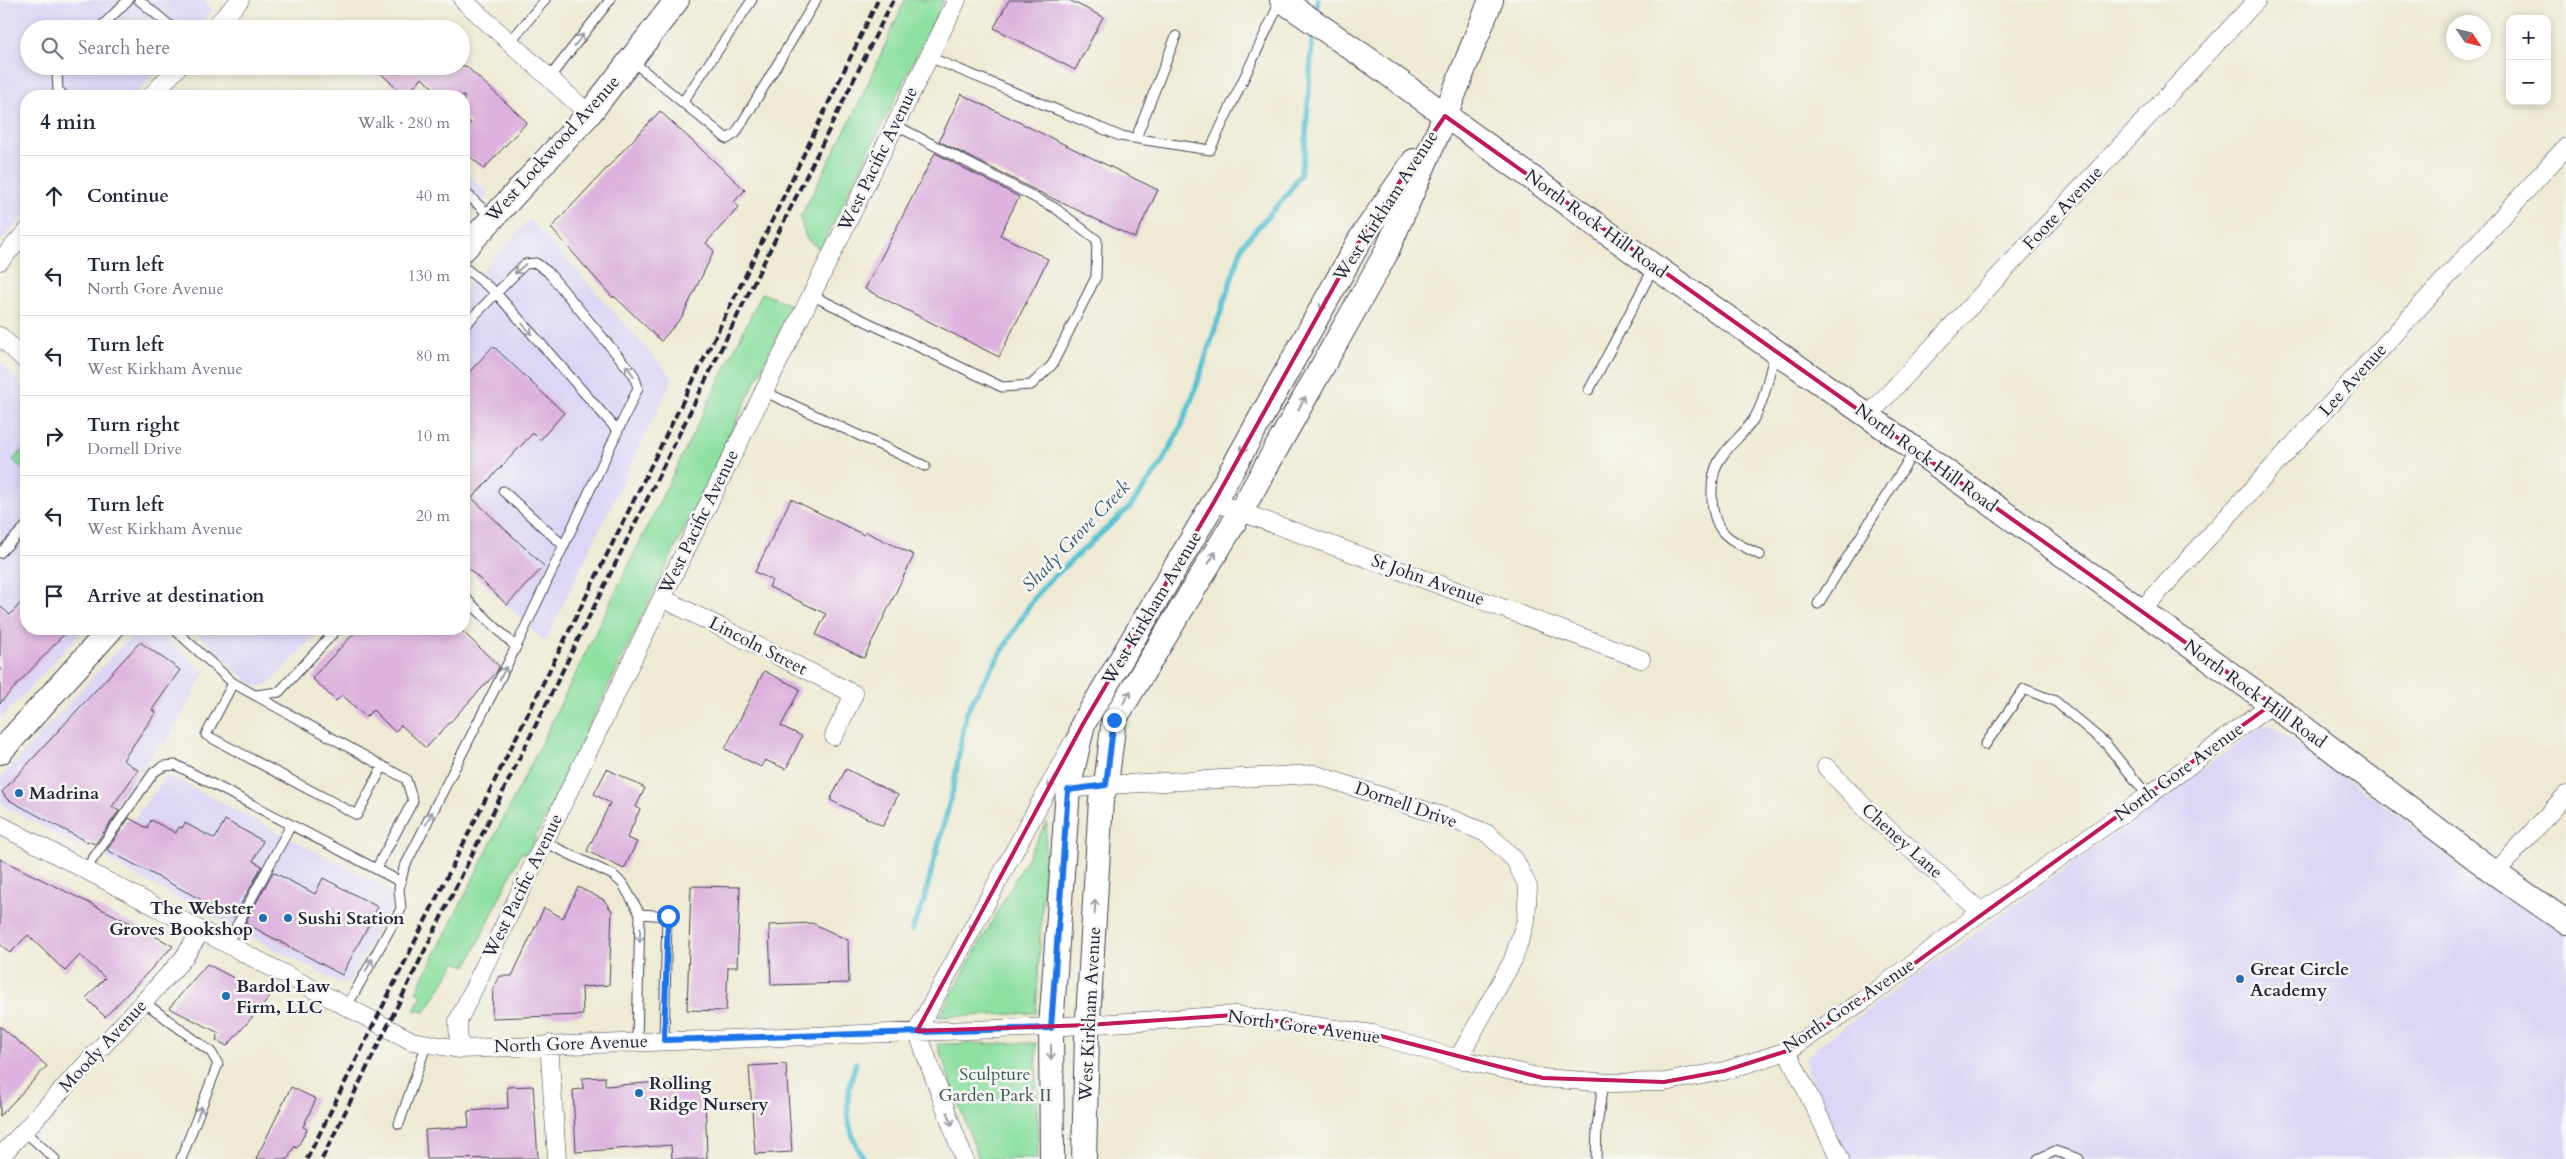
<!DOCTYPE html>
<meta charset="utf-8">
<style>
:root{--surface:#fff;--page:#f6f6f7;--text:#1f2937;--muted:#747a83;--line:#e0e1e3}
body{margin:0;font-family:Cardo,serif;background:var(--page);color:var(--text)}
.controls{position:absolute;right:15px;top:15px;display:grid;overflow:hidden;border-radius:10px;box-shadow:0 2px 8px #0003}
.controls button{width:45px;height:45px;display:grid;place-items:center;padding:0;border:0;border-bottom:1px solid var(--line);background:var(--surface);color:var(--text);font:25px sans-serif}
.compass{position:absolute;left:2446px;top:15px;width:45px;height:45px;border-radius:50%;background:var(--surface);box-shadow:0 2px 8px #0003;rotate:125deg}
.stop{position:absolute;width:15px;height:15px;margin:-11px;border:4px solid #1a73e8;border-radius:50%;background:#fff}
.stop.end{background:#1a73e8;border-color:#fff;box-shadow:0 1px 5px #0008}
.list{margin:0;padding:0;list-style:none}
h2{display:flex;justify-content:space-between;align-items:center;height:65px;margin:0;padding:0 20px;font-size:21px}
h2 small{font-size:16px;font-weight:400;color:var(--muted)}
.list li{display:grid;grid-template-columns:32px 1fr auto;gap:15px;align-items:center;box-sizing:border-box;height:80px;padding:0 20px;border-top:1px solid var(--line)}
.list b{display:block;font-size:19px;white-space:nowrap}
.list p{margin:0;font-size:16px;white-space:nowrap;color:var(--muted)}
.list em{font-size:16px;font-style:normal;color:var(--muted)}
.icon{flex:none;width:28px;height:28px;fill:none;stroke:currentColor;stroke-width:2;stroke-linecap:round;stroke-linejoin:round}
.map{position:relative;flex:none;width:2566px;height:1159px;overflow:hidden}
.search{position:absolute;background:var(--surface);box-shadow:0 2px 8px #0003;left:20px;top:20px;width:450px;height:55px;display:flex;align-items:center;gap:12px;box-sizing:border-box;padding:0 18px;border-radius:28px;color:var(--muted);font-size:19px}
.panel{position:absolute;background:var(--surface);box-shadow:0 2px 8px #0003;left:20px;top:90px;width:450px;height:545px;border-radius:20px}
.map>svg:first-child{display:block}
</style>
<div class="map">
<svg width="2566" height="1159" viewBox="0 0 2566 1159">
<rect width="100%" height="100%" fill="#f6f6f2"/>
<filter id="ink" filterUnits="userSpaceOnUse"><feTurbulence type="fractalNoise" baseFrequency=".02" numOctaves="2"/><feDisplacementMap in="SourceGraphic" scale="10" xChannelSelector="R" yChannelSelector="G"/><feConvolveMatrix kernelMatrix="1 2 1 2 8 2 1 2 1" color-interpolation-filters="sRGB"/></filter>
<filter id="wash" filterUnits="userSpaceOnUse"><feTurbulence type="fractalNoise" baseFrequency=".0096" numOctaves="4" result="noise"/><feDisplacementMap in="SourceGraphic" scale="20" xChannelSelector="R" yChannelSelector="G"/><feGaussianBlur stdDeviation="1.12" result="paint"/><feColorMatrix in="noise" values="0 0 0 0 0 0 0 0 0 0 0 0 0 0 0 0 0 1.4 0 .05"/><feComposite in="paint" operator="in"/></filter>
<g filter="url(#wash)">
<rect width="100%" height="100%" fill="#eeead3"/>
<!-- built -->
<path fill="#dcd5f6" d="M0 0H203L213 10 196 29H29V66H162L134 96H26V214L0 242Z
M464 171 489 194 464 221Z
M530 219 673 378 545 642 464 563V290Z
M0 363 26 387V629H84L0 720Z
M137 629H157L205 673 165 746 159 743 91 843 85 847H80L4 806 0 801V779Z
M193 629H321L270 683 262 687 254 685 247 681Z
M2271 725 2566 933V1159H1849L1807 1072 1806 1059 1814 1049 2260 728Z
M166 777 174 778 384 887 391 893 392 904 348 983H339L112 863 107 857 108 853Z"/>
<!-- green -->
<path fill="#8ee0a1" stroke="#58816e" d="M905 0H944L820 250 806 238 800 218 860 101Z
M762 293 792 306 528 853H521L467 966 456 962 425 1012 414 1010 422 995 416 992 535 756Z
M26 446V472L13 460Z
M1047 822 1036 1013 939 1017Z
M1036 1043 1038 1159H979L937 1044Z"/>
<g fill="none" stroke-linecap="round" stroke-linejoin="round">
<!-- stream -->
<path stroke="#58c3d3" stroke-width="5.5" d="M1315 15 1318 0
M912 930 923 903 953 789 966 714 975 696 1034 598 1048 582 1130 507 1160 466 1181 427 1194 393 1243 244 1287 195 1300 175 1305 149 1313 29
M856 1063C844 1099 843 1126 864 1159"/>
</g>
<g id="blocks">
<!-- building -->
<path fill="#ddb2de" d="M1009 0H1069L1103 17 1075 70 994 28Z
M373 66H466L527 122 484 169 464 151V131L471 123 464 116V96H442L422 78 405 96Z
M961 94 1158 190 1135 238 1025 185 939 141Z
M660 111 745 190 734 202 739 207 706 243 714 251 682 317 661 341 614 296 613 298 551 228Z
M935 153 1019 197 1000 235 1048 259 999 357 865 289Z
M493 346 564 413 540 440 533 433 472 498 544 566 507 605 464 564V378Z
M791 499 864 535 866 532 914 555 864 658 816 635 826 614 769 587 772 580 755 572Z
M26 597V629H69L0 703V606L10 615Z
M358 629H460L499 666 496 673 426 748 401 725 395 732 373 710 366 717 342 695 336 701 312 678Z
M140 642 180 670 152 710 156 712 123 760 138 770 112 807 119 811 95 844 88 841 87 842 7 799 2 792Z
M764 671 800 689 781 726 802 736 786 769 765 760 761 767 725 749Z
M607 769 645 788 636 807 640 809 627 838 637 842 624 869 587 851 610 803 594 794Z
M846 769 898 795 883 826 830 800Z
M129 818 147 828 151 820 176 833 179 827 182 828 185 823 215 839 225 820 263 841 253 861 262 866 234 917 107 850Z
M0 859 146 931 173 946 105 1017 86 998 105 978 80 955 65 971 28 935 10 953 0 944Z
M273 872 315 894 323 878 378 907 342 975 245 923Z
M691 886 740 887 737 967H728L726 1011 687 1010Z
M578 887 604 900 612 911 609 985 582 987 583 1015 492 1018 493 989 500 976H512L544 908 563 918Z
M812 923 848 940 849 983 771 985 769 925Z
M207 964 270 997 227 1046 216 1040 219 1033 169 1008Z
M0 1026 47 1066 0 1116Z
M786 1064 792 1152 755 1154 749 1066Z
M605 1077V1086L689 1080V1089H705L707 1159H672L671 1145 576 1152 573 1090 583 1089 582 1078Z
M533 1086 538 1158 427 1159 425 1130 469 1127 468 1111 508 1108 507 1087Z
M291 1087 316 1099 303 1127 307 1129 297 1148 294 1147 288 1159H256Z"/>
</g>
</g>
<g filter="url(#ink)">
<use href="#blocks" fill-opacity="0" stroke="#414052" stroke-width="1"/>
<g fill="none" stroke-linecap="round" stroke-linejoin="round">
<defs>
<path id="lane" d="M139 0 174 29
M99 29 128 0
M509 43 545 0
M929 57 1120 136 1210 150 1281 0
M631 60 727 139 736 133 816 0
M63 66 57 72 58 90 64 96
M549 78 610 0
M682 103 752 0
M1136 138 1176 36
M464 191 492 218
M464 267 495 292 618 431
M811 295 1002 387 1031 385 1052 365 1096 277 1097 240 1055 208 895 125
M1589 390 1654 267
M763 391 925 466
M503 491 564 546
M0 553 26 526
M1760 555C1726 538 1711 532 1712 491 1712 479 1715 465 1723 455 1732 442 1745 433 1753 420 1765 402 1768 375 1775 354
M464 597 516 647
M1818 604 1915 450
M174 629 233 683 406 779 413 801 376 869
M233 683 206 735 357 815 383 766
M256 695 279 692 337 629
M1985 745 2024 689 2055 701 2106 744 2148 796
M544 842 613 875 623 884 640 914
M85 870 154 772 164 766 176 765 401 882
M227 944 291 825
M144 1002 211 1052 218 1064 181 1159
M346 1008 401 909 399 889 404 868 516 647 638 388 634 375 548 272 536 263 525 264 464 326
M637 1041 640 914 667 916 664 1040
M399 1124 427 1043
M24 1131 55 1159
M1596 1159 1597 1128 1603 1082
M2038 1159 2055 1151 2079 1159"/>
<path id="street" d="M463 0 589 114
M213 29 240 0
M151 96 179 66
M0 261 26 232
M0 336 26 361
M1868 416 2257 0
M1214 502 1641 659
M662 598 854 694 834 736
M2140 612 2566 147
M1826 767 1868 811 1981 912
M1068 789 1106 785 1314 774 1457 821 1488 834 1515 860 1528 887 1526 920 1513 960 1458 1059
M0 825 412 1041 459 1049 1051 1027 1234 1015 1373 1034 1458 1059 1543 1078 1611 1083 1664 1082 1724 1071 1787 1051 1864 1000 1981 912 2148 796 2272 704
M2495 873 2566 795
M549 1044 557 1159
M459 1049 458 1021 662 598 957 0
M1787 1051 1840 1159
M0 1157 183 959 201 931
M964 1159 917 1031 1072 744"/>
<path id="secondary" d="M1282 0 1372 62 1638 255 1868 416 2272 704 2495 873 2566 922
M464 249 589 114 677 0
M0 752 111 629
M1052 1159 1051 1027 1068 789 1083 724 1214 502 1361 238 1414 161
M1084 1159 1087 1036 1101 800 1106 785 1114 720 1241 511 1385 255 1445 116 1491 0"/>
</defs>
<!-- lane casing -->
<use href="#lane" stroke="#414052" stroke-width="11"/>
<!-- street casing -->
<use href="#street" stroke="#414052" stroke-width="19"/>
<!-- secondary casing -->
<use href="#secondary" stroke="#414052" stroke-width="26"/>
<!-- lane -->
<use href="#lane" stroke="#fff" stroke-width="9"/>
<!-- street -->
<use href="#street" stroke="#fff" stroke-width="18"/>
<!-- secondary -->
<use href="#secondary" stroke="#fff" stroke-width="24"/>
<!-- rail -->
<path stroke="#22223b" stroke-width="4" stroke-dasharray="8 4" stroke-linecap="butt" d="M307 1159 756 254 878 0
M322 1159 893 0"/>
</g>
<!-- one-way arrows -->
<defs><path id="oneway-shaft" d="M-6 0H5M1.5-3L5.5 0L1.5 3" fill="none" stroke-width="1.6" stroke-linecap="round" stroke-linejoin="round" transform="scale(1.25)"/></defs>
<g stroke="#9c9ca7">
<use href="#oneway-shaft" transform="translate(579 40) rotate(-53)"/>
<use href="#oneway-shaft" transform="translate(520 269) rotate(139)"/>
<use href="#oneway-shaft" transform="translate(1324 304) rotate(119)"/>
<use href="#oneway-shaft" transform="translate(527 329) rotate(48)"/>
<use href="#oneway-shaft" transform="translate(630 371) rotate(-126)"/>
<use href="#oneway-shaft" transform="translate(1302 403) rotate(-61)"/>
<use href="#oneway-shaft" transform="translate(1245 446) rotate(119)"/>
<use href="#oneway-shaft" transform="translate(1212 558) rotate(-58)"/>
<use href="#oneway-shaft" transform="translate(503 673) rotate(-63)"/>
<use href="#oneway-shaft" transform="translate(1127 697) rotate(-59)"/>
<use href="#oneway-shaft" transform="translate(1052 782) rotate(119)"/>
<use href="#oneway-shaft" transform="translate(429 818) rotate(-63)"/>
<use href="#oneway-shaft" transform="translate(1095 907) rotate(-87)"/>
<use href="#oneway-shaft" transform="translate(974 925) rotate(119)"/>
<use href="#oneway-shaft" transform="translate(640 935) rotate(92)"/>
<use href="#oneway-shaft" transform="translate(369 965) rotate(-61)"/>
<use href="#oneway-shaft" transform="translate(1051 1052) rotate(90)"/>
<use href="#oneway-shaft" transform="translate(199 1113) rotate(-69)"/>
<use href="#oneway-shaft" transform="translate(950 1119) rotate(70)"/>
</g>
</g>
<g fill="none" stroke-linecap="round" stroke-linejoin="round" filter="url(#ink)">
<!-- route -->
<path stroke="#1a73e8" stroke-width="6" d="M668 916 664 1040 1051 1028 1068 790 1106 785 1114 720"/>
</g>
<!-- marked area -->
<path fill="none" stroke="#c2185b" stroke-width="4" stroke-linejoin="round" d="M1445 116 2272 704 1864 1000 1787 1051 1724 1071 1664 1082 1543 1078 1373 1034 1234 1015 1088 1025 917 1031 1083 724 1214 502 1361 238Z"/>
<!-- markers -->
<g fill="#1f6fb2" stroke="#f6f6f2" stroke-width="2">
<circle cx="19" cy="793" r="5"/>
<circle cx="263" cy="918" r="5"/>
<circle cx="288" cy="918" r="5"/>
<circle cx="2240" cy="979" r="5"/>
<circle cx="226" cy="996" r="5"/>
<circle cx="639" cy="1093" r="5"/>
</g>
<g text-anchor="middle" dominant-baseline="central" stroke-width="5" stroke-linejoin="round" paint-order="stroke">
<!-- street labels -->
<g font-size="18" fill="#22223b" stroke="#f6f6f2">
<text transform="translate(553 149) rotate(-48)">West Lockwood Avenue</text>
<text transform="translate(878 159) rotate(-64)">West Pacific Avenue</text>
<text transform="translate(1386 206) rotate(-57)">West Kirkham Avenue</text>
<text transform="translate(2063 208) rotate(-47)">Foote Avenue</text>
<text transform="translate(1596 224) rotate(36)">North Rock Hill Road</text>
<text transform="translate(2353 380) rotate(-48)">Lee Avenue</text>
<text transform="translate(1926 458) rotate(36)">North Rock Hill Road</text>
<text transform="translate(699 522) rotate(-64)">West Pacific Avenue</text>
<text transform="translate(1428 580) rotate(20)">St John Avenue</text>
<text transform="translate(1152 608) rotate(-59)">West Kirkham Avenue</text>
<text transform="translate(758 646) rotate(27)">Lincoln Street</text>
<text transform="translate(2255 694) rotate(36)">North Rock Hill Road</text>
<text transform="translate(2179 772) rotate(-36)">North Gore Avenue</text>
<text transform="translate(1406 805) rotate(19)">Dornell Drive</text>
<text transform="translate(1902 841) rotate(42)">Cheney Lane</text>
<text transform="translate(523 886) rotate(-64)">West Pacific Avenue</text>
<text transform="translate(1849 1006) rotate(-34)">North Gore Avenue</text>
<text transform="translate(1090 1014) rotate(-87)">West Kirkham Avenue</text>
<text transform="translate(1304 1027) rotate(8)">North Gore Avenue</text>
<text transform="translate(571 1044) rotate(-2)">North Gore Avenue</text>
<text transform="translate(103 1046) rotate(-47)">Moody Avenue</text>
</g>
<!-- poi labels -->
<g font-size="18" font-weight="bold" fill="#22223b" stroke="#f6f6f2" text-anchor="start">
<text x="29" y="793">Madrina</text>
<text x="253" y="908" text-anchor="end">The Webster<tspan x="253" dy="21">Groves Bookshop</tspan></text>
<text x="298" y="918">Sushi Station</text>
<text x="2250" y="969">Great Circle<tspan x="2250" dy="21">Academy</tspan></text>
<text x="236" y="986">Bardol Law<tspan x="236" dy="21">Firm, LLC</tspan></text>
<text x="649" y="1083">Rolling<tspan x="649" dy="21">Ridge Nursery</tspan></text>
</g>
<!-- park labels -->
<g font-size="18" fill="#425b5a" stroke="#f6f6f2">
<text x="995" y="1074">Sculpture<tspan x="995" dy="21">Garden Park II</tspan></text>
</g>
<!-- water labels -->
<g font-size="19" font-style="italic" fill="#355a70" stroke="#f6f6f2">
<text transform="translate(1076 536) rotate(-46)">Shady Grove Creek</text>
</g>
</g>
</svg>
<div class="controls">
<button>+</button>
<button>−</button>
</div>
<svg class="compass" viewBox="-18 -18 36 36"><path d="M0-13l5 13h-10z" fill="#e53935"/><path d="M0 13l5-13h-10z" fill="#747a83"/></svg>
<div class="stop" style="left:668px;top:916px"></div>
<div class="stop end" style="left:1114px;top:720px"></div>
<div class="search"><svg class="icon" aria-label="search" viewBox="0 0 24 24"><circle cx="10" cy="10" r="6"/><path d="M15 15l6 6"/></svg>Search here</div>
<section class="panel">
<h2>4 min<small>Walk · 280 m</small></h2>
<ul class="list">
<li><svg class="icon" aria-label="ahead" viewBox="0 0 24 24"><path d="M12 20V5M6 11l6-6 6 6"/></svg><div><b>Continue</b></div><em>40 m</em></li>
<li><svg class="icon" aria-label="left" viewBox="0 0 24 24"><path d="M17 20v-9H6M10 6l-5 5 5 5"/></svg><div><b>Turn left</b><p>North Gore Avenue</p></div><em>130 m</em></li>
<li><svg class="icon" aria-label="left" viewBox="0 0 24 24"><path d="M17 20v-9H6M10 6l-5 5 5 5"/></svg><div><b>Turn left</b><p>West Kirkham Avenue</p></div><em>80 m</em></li>
<li><svg class="icon" aria-label="right" viewBox="0 0 24 24"><path d="M7 20v-9h11M14 6l5 5-5 5"/></svg><div><b>Turn right</b><p>Dornell Drive</p></div><em>10 m</em></li>
<li><svg class="icon" aria-label="left" viewBox="0 0 24 24"><path d="M17 20v-9H6M10 6l-5 5 5 5"/></svg><div><b>Turn left</b><p>West Kirkham Avenue</p></div><em>20 m</em></li>
<li><svg class="icon" aria-label="arrive" viewBox="0 0 24 24"><path d="M6 21V4h12l-3 4 3 4H6"/></svg><div><b>Arrive at destination</b></div></li>
</ul>
</section>
</div>
